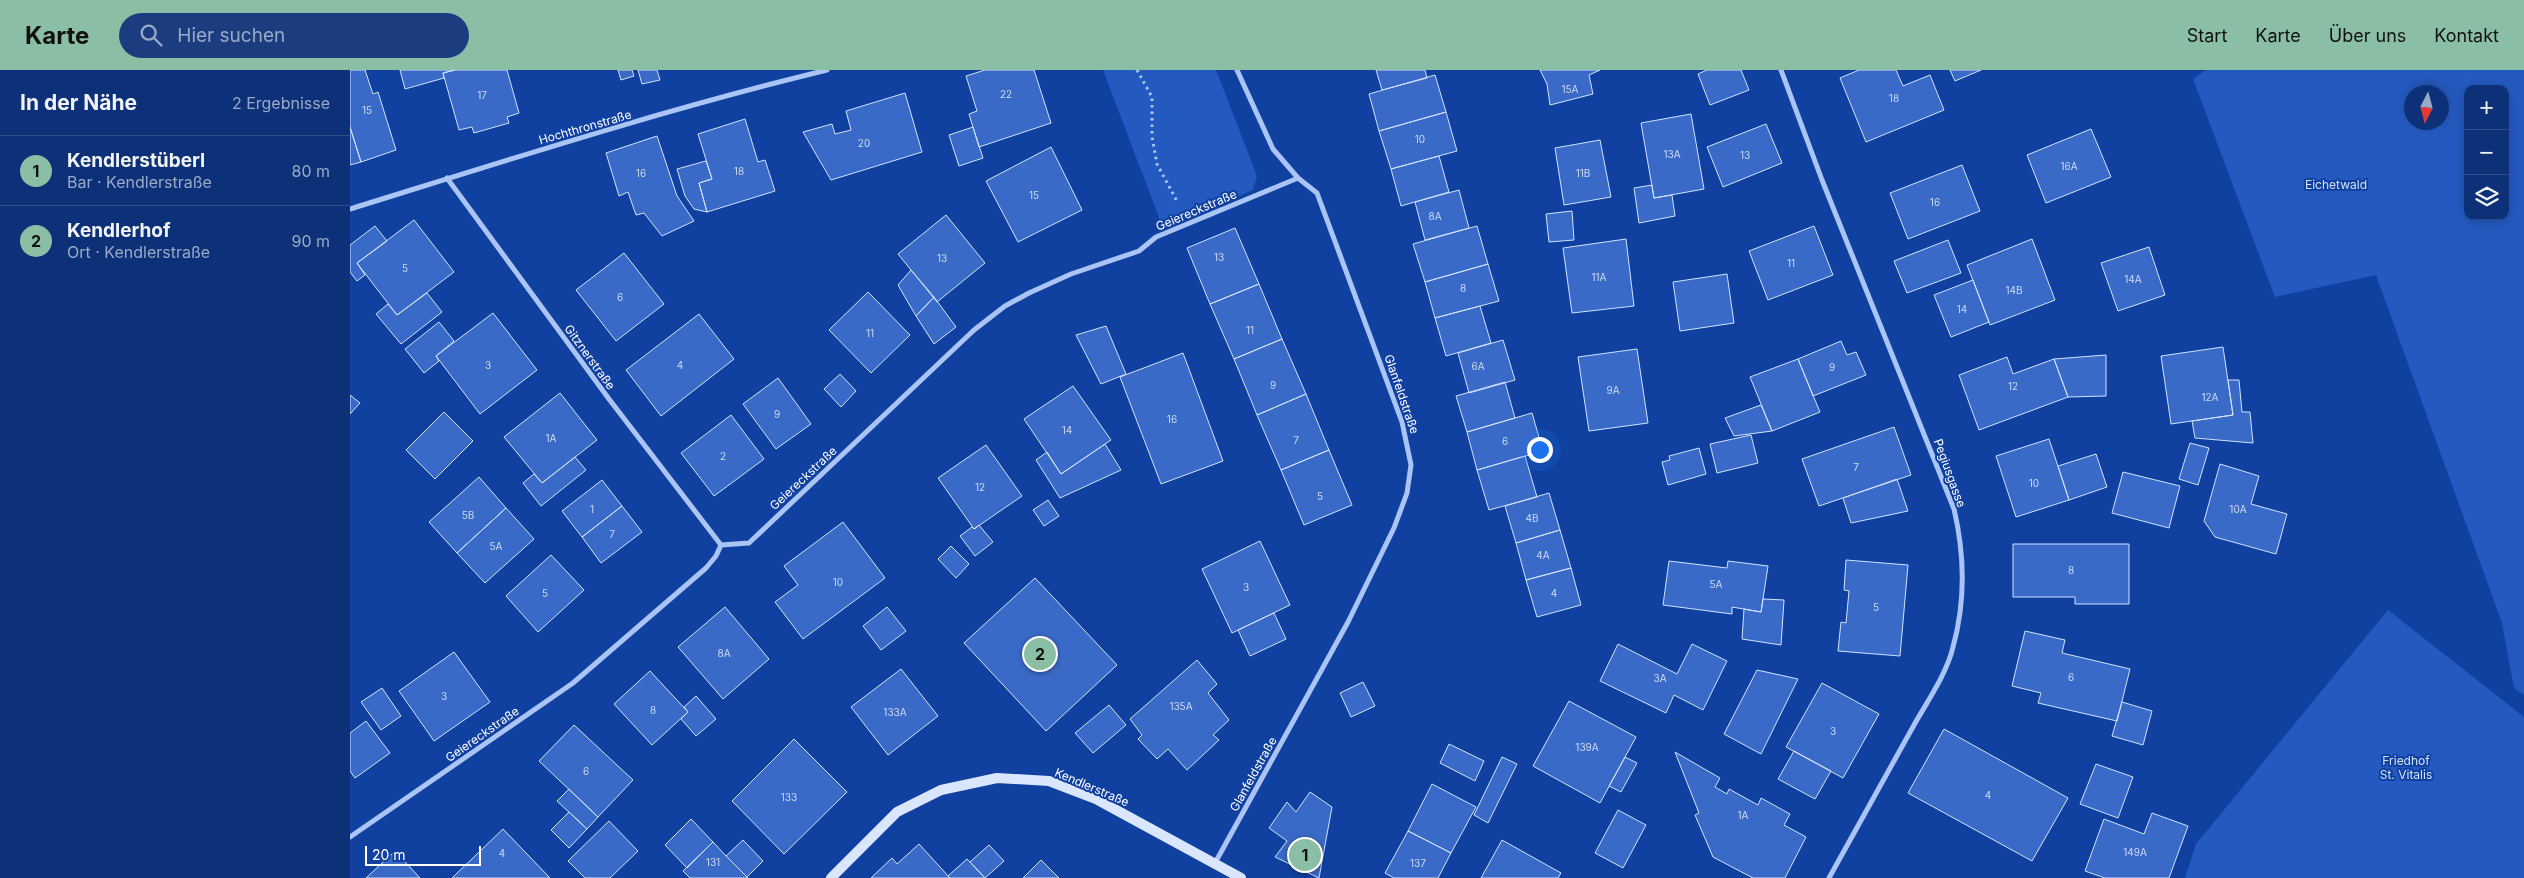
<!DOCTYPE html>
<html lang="de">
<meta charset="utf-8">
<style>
:root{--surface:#0d3178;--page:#1b3d80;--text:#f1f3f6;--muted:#9aa9c6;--line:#2d4c8a;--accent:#8abfa5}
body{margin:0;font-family:Inter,sans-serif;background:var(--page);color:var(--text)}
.controls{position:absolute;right:15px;top:15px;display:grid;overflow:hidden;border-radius:10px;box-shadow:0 2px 12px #0003}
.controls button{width:45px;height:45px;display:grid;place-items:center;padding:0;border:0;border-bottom:1px solid var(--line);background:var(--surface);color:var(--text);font:25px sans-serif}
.compass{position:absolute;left:2054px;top:15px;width:45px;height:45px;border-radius:50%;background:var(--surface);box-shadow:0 2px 12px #0003;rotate:186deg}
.scale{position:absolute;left:15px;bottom:12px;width:116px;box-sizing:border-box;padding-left:5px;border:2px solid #fff;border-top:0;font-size:14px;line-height:18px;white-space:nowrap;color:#fff;-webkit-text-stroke:4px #1141a0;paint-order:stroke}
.you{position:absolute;left:1189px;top:379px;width:18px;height:18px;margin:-12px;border:4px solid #fff;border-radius:50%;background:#1a73e8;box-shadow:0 0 0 8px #1a73e833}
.badge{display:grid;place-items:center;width:32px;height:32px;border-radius:50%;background:var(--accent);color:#111;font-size:16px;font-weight:700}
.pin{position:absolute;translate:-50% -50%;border:2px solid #fff;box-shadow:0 1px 5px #0006}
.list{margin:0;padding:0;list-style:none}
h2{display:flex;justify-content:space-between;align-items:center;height:65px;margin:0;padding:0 20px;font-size:21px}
h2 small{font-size:16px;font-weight:400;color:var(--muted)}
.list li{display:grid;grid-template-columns:32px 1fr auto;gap:15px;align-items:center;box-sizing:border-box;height:70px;padding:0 20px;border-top:1px solid var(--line)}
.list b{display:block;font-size:19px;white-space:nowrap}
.list p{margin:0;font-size:16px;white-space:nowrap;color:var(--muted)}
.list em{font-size:16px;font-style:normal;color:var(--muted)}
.icon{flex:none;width:28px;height:28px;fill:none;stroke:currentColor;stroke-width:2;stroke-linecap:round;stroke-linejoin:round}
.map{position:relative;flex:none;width:2174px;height:808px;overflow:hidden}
header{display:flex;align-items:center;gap:30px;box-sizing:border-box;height:70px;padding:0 25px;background:var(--accent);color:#111}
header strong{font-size:24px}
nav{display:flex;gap:28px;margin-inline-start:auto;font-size:18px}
.search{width:350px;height:45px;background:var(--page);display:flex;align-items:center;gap:12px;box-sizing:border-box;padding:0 18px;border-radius:28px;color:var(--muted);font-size:19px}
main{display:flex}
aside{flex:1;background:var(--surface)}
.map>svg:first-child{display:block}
</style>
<header>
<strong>Karte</strong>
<div class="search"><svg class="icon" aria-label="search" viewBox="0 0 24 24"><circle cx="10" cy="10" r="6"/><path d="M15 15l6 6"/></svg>Hier suchen</div>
<nav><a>Start</a><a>Karte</a><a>Über uns</a><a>Kontakt</a></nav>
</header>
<main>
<aside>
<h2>In der Nähe<small>2 Ergebnisse</small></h2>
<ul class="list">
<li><span class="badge">1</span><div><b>Kendlerstüberl</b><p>Bar · Kendlerstraße</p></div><em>80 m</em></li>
<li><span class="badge">2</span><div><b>Kendlerhof</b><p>Ort · Kendlerstraße</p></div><em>90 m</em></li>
</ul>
</aside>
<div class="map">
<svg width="2174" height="808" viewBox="0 0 2174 808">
<rect width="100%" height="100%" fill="#1141a0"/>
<!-- green -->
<path fill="#245abf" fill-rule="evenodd" d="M753 0H866L907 106 903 120 813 158Z
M1856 0H2174V625L2164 618 2152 553 2026 205 1925 227 1843 9ZM2118 19H2155V146H2118ZM2092 22V52H2062V22Z
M2038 540 2174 647V808H1835L1846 774Z"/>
<!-- building -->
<path fill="#3a6ac8" stroke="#d2e2fe" d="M0 0H15L23 24 28 22 46 80 11 92 0 57Z
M50 0H105L93 3 94 8 55 19Z
M105 0H157L169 43 157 47 159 53 124 63 122 57 109 60 93 3Z
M268 0H282L284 6 271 10Z
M288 0H307L310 10 292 14Z
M635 0H684L701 53 629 77 619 44 627 41 616 6Z
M1026 0H1075L1077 8 1032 20Z
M1190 0H1250L1239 5 1243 24 1200 35 1197 14Z
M1357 0H1391L1399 20 1360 35 1348 4Z
M1509 0H1546L1553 16 1580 5 1594 40 1516 72 1490 8Z
M1600 0H1631L1605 11Z
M1085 5 1096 42 1029 61 1019 24Z
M555 23 572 82 481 110 453 62 482 54 485 64 501 60 496 41Z
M1096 42 1107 81 1041 99 1029 61Z
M1341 44 1354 119 1304 128 1291 53Z
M395 49 408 92 415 90 425 121 357 142 349 113 362 109 348 64Z
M1416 54 1432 93 1373 117 1357 77Z
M0 57 11 92 0 95Z
M623 57 633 88 609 96 599 65Z
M1741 59 1761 107 1696 133 1677 85Z
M307 66 327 126 344 151 312 166 294 143 286 145 278 122 269 126 256 83Z
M1250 70 1261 127 1214 135 1205 78Z
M701 77 732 140 668 172 636 111Z
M1089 86 1099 122 1051 136 1041 99Z
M356 91 362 109 349 113 357 142 344 139 335 126 327 99Z
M1612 95 1630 141 1558 169 1540 123Z
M1302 115 1304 128 1322 125 1325 146 1289 153 1284 118Z
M1109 120 1119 158 1075 170 1065 132Z
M1222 141 1224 170 1199 172 1196 144Z
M596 145 635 193 587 232 548 184Z
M64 150 104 202 47 245 7 193Z
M25 156 37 171 7 193 15 205 7 211 0 202V175Z
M1127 156 1138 194 1075 212 1063 174Z
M1464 156 1483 205 1418 230 1399 181Z
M885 158 909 214 860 234 837 178Z
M1276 169 1284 236 1222 243 1213 178Z
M1682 169 1705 230 1640 255 1617 195Z
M1598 170 1611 203 1557 223 1544 191Z
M1799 177 1815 225 1768 241 1751 193Z
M274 183 314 234 266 271 226 220Z
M1138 194 1149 231 1085 248 1075 212Z
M561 200 584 227 566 246 548 215Z
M1377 204 1384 253 1330 261 1323 212Z
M1623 210 1639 252 1601 267 1584 225Z
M909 214 932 269 884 289 860 234Z
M518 222 560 265 521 303 479 260Z
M77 223 92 242 51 274 26 244 38 234 47 245Z
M584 227 606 257 584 274 566 246Z
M1130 236 1141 273 1096 286 1085 248Z
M143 243 187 300 130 344 86 286Z
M349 244 384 289 311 346 276 300Z
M89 252 104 271 86 286 89 291 74 303 55 279Z
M756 256 776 304 751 314 726 265Z
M932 269 956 324 907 345 884 289Z
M1153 270 1165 310 1119 323 1108 283Z
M1491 271 1497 285 1506 282 1516 305 1463 326 1448 289Z
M1873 277 1883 345 1821 354 1811 286Z
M1287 279 1298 353 1239 361 1228 287Z
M833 283 873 391 811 414 770 307Z
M1756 285V326L1718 327 1704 289Z
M1657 287 1663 304 1704 289 1718 327 1629 360 1609 305Z
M1448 289 1470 342 1422 361 1400 307Z
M490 304 506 321 491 337 474 319Z
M428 308 461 354 426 379 393 334Z
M1878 310H1889L1892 342H1900L1903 373 1845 368 1842 351 1883 345Z
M1155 312 1165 348 1117 362 1106 326Z
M723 316 761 370 711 404 674 349Z
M210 323 247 370 192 413 154 367Z
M956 324 979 380 931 400 907 345Z
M0 325 10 333 0 344Z
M1411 335 1422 361 1384 366 1375 348Z
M94 342 123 371 85 409 56 380Z
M1182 343 1193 381 1127 400 1117 362Z
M381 345 414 389 364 426 331 383Z
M1544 357 1561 405 1469 436 1452 389Z
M1401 365 1408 393 1367 403 1360 374Z
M1699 369 1719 430 1666 447 1646 386Z
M1840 373 1859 378 1848 415 1829 409Z
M755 374 771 400 710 428 686 390 697 382 711 404Z
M636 375 672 426 624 459 588 408Z
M1349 378 1356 404 1318 415 1312 392 1320 390 1319 386Z
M979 380 1002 435 954 455 931 400Z
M1746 384 1757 417 1719 430 1708 396Z
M1175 386 1187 427 1139 440 1127 400Z
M225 387 236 400 191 436 173 413 184 404 192 413Z
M1870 394 1909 406 1901 434 1937 444 1926 484 1865 467 1854 451Z
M1773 402 1830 416 1819 458 1762 443Z
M129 407 156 438 107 483 79 452Z
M1547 409 1558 441 1501 453 1493 428Z
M252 410 272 436 232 467 212 441Z
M1199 423 1210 460 1166 473 1155 436Z
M698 430 709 446 694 456 683 440Z
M272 436 292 462 251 493 232 467Z
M156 438 184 469 135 513 107 483Z
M493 452 535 508 453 569 425 532 448 515 434 496Z
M629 455 643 472 625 486 610 466 622 457 624 459Z
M1210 460 1221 498 1176 510 1166 473Z
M910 471 940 535 882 563 852 499Z
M1663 474H1779V534H1725V527H1663Z
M601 476 619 494 606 508 588 489Z
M201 485 234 520 188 562 156 526Z
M1496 490 1558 495 1550 586 1488 581 1491 552 1496 553 1499 521 1494 520Z
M1319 491 1377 498 1378 491 1418 496 1411 542 1382 537V544L1313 535Z
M1221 498 1231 535 1187 547 1176 510Z
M685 508 767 595 696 661 614 573Z
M1413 529 1434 530 1431 575 1392 569 1394 539 1411 542Z
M375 537 419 589 373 629 328 577Z
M537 537 556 561 531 580 513 556Z
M924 543 936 569 900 586 888 560Z
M1675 561 1715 570 1712 583 1780 599 1767 651 1688 633 1691 623 1662 616Z
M1268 574 1327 604 1342 574 1377 591 1353 640 1324 625 1316 643 1250 611Z
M104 582 140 632 84 671 49 621Z
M847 590 867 614 858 623 879 650 863 665 869 670 837 700 818 679 807 689 788 669 792 665 780 649Z
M551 599 588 646 538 685 501 637Z
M1407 600 1448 609 1411 684 1374 664Z
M300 601 338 642 302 675 264 634Z
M1013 612 1025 636 1001 647 990 623Z
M1472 613 1529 644 1493 708 1436 677Z
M32 618 51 646 31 660 11 632Z
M346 626 366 649 346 666 331 649 338 642 334 637Z
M1219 631 1286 667 1250 733 1183 696Z
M1772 632 1802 641 1793 675 1762 666Z
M759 635 776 655 743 683 725 663Z
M16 651 40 683 5 708 0 701V663Z
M224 655 283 710 248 747 189 691Z
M1594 659 1718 728 1682 791 1558 723Z
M444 669 497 722 434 784 382 731Z
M1099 674 1134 691 1125 711 1090 693Z
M1444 681 1481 701 1465 729 1428 709Z
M1325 682 1370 708 1365 717 1377 724 1379 719 1408 735 1411 728 1440 744 1434 755 1456 767 1435 808H1403L1363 787 1345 745 1349 743Z
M1152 687 1167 694 1138 753 1124 745Z
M1275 687 1287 693 1271 722 1259 716Z
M1746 694 1783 707 1768 748 1730 734Z
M1082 714 1126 737 1101 783 1058 761Z
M219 719 248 747 237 759 207 731Z
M960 722 982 737 969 808 925 787 937 771 919 758 937 732 946 742Z
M1268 740 1296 755 1273 798 1245 783Z
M219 742 237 759 219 778 201 760Z
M1802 743 1838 756 1819 808H1755L1735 801 1754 749 1794 764Z
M341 749 363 772 337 798 315 775Z
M259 751 288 781 260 808H235L218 791Z
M153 759 200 808H102Z
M1058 761 1101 783 1088 808H1044L1035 803Z
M393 770 413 791 397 807 376 786Z
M1152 770 1211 803 1208 808H1131Z
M363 772 376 786 398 808H340L333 801Z
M569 774 600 808H521L542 788 547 794Z
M639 775 654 791 635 808 620 792Z
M45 781 70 808H16Z
M617 789 620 792 635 808H600L598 806Z
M691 790 709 808H673Z"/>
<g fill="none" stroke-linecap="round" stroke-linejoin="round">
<!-- path -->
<path stroke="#a9c4f5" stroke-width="3" stroke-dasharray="2.5 4" stroke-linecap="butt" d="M787 0 802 27V67L807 94 828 133"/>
<!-- street -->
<path stroke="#a9c4f5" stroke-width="5" d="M1431 0 1472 110 1604 439C1615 486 1616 530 1603 577 1597 603 1577 632 1564 655 1536 706 1507 757 1479 808
M97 108 259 329 371 475
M0 139C158 90 316 39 477 0
M0 767 223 613 356 498 366 486 371 475 399 473 624 260 655 236 679 223 721 204 789 181 806 167 948 108
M865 793 998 552 1044 458 1057 423 1061 395 1052 352 967 123 948 108 923 79 887 0"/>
<!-- secondary -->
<path stroke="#dae6fe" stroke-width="10" d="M481 808 547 742 591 720 647 708 699 711 746 729 891 808"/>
</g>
<g text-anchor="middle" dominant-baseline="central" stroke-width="4" stroke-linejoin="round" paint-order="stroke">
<!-- number labels -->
<g font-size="10" fill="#cedaf1">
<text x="1220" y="19">15A</text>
<text x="656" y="24">22</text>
<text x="132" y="25">17</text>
<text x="1544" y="28">18</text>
<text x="17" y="40">15</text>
<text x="1070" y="69">10</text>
<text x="514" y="73">20</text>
<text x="1322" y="84">13A</text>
<text x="1395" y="85">13</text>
<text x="1719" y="96">16A</text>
<text x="389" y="101">18</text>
<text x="291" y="103">16</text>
<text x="1233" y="103">11B</text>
<text x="684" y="125">15</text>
<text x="1585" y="132">16</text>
<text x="1085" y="146">8A</text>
<text x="869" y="187">13</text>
<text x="592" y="188">13</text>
<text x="1441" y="193">11</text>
<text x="55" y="198">5</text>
<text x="1249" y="207">11A</text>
<text x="1783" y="209">14A</text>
<text x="1113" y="218">8</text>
<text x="1664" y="220">14B</text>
<text x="270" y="227">6</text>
<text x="1612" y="239">14</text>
<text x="900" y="260">11</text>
<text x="520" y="263">11</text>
<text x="138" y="295">3</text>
<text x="330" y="295">4</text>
<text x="1128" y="296">6A</text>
<text x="1482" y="297">9</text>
<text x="923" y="315">9</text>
<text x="1663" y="316">12</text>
<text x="1263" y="320">9A</text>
<text x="1860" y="327">12A</text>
<text x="427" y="344">9</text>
<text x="822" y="349">16</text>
<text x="717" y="360">14</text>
<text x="201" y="368">1A</text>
<text x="946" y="370">7</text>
<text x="1155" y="371">6</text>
<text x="373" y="386">2</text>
<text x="1506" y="397">7</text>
<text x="1684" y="413">10</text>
<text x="630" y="417">12</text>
<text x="970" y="426">5</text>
<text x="242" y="439">1</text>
<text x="1888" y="439">10A</text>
<text x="118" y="445">5B</text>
<text x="1182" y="448">4B</text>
<text x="262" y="464">7</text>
<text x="146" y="476">5A</text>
<text x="1193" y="485">4A</text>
<text x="1721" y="500">8</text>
<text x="488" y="512">10</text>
<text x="1366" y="514">5A</text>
<text x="896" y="517">3</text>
<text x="195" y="523">5</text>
<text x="1204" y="523">4</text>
<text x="1526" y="537">5</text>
<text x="374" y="583">8A</text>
<text x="1721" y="607">6</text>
<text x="1310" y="608">3A</text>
<text x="94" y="626">3</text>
<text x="831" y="636">135A</text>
<text x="303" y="640">8</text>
<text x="545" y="642">133A</text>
<text x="1483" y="661">3</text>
<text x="1237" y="677">139A</text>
<text x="236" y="701">6</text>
<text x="1638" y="725">4</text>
<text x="439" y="727">133</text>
<text x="1393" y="745">1A</text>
<text x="1785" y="782">149A</text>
<text x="152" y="783">4</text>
<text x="363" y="792">131</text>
<text x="1068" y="793">137</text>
</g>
<!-- street labels -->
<g font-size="12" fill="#fff" stroke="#1141a0">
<text transform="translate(235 57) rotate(-16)">Hochthronstraße</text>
<text transform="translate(846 140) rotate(-23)">Geiereckstraße</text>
<text transform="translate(240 287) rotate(54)">Gitznerstraße</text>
<text transform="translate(1052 324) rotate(71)">Glanfeldstraße</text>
<text transform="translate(1600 403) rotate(70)">Pegiusgasse</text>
<text transform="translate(453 408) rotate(-43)">Geiereckstraße</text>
<text transform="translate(132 664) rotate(-35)">Geiereckstraße</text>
<text transform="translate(903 704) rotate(-61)">Glanfeldstraße</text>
<text transform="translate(742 717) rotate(23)">Kendlerstraße</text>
</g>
<!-- park labels -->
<g font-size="12" fill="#d2e2fe" stroke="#1141a0">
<text x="1986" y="114">Eichetwald</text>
<text x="2056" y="690">Friedhof<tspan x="2056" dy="14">St. Vitalis</tspan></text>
</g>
</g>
</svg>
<div class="controls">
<button>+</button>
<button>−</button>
<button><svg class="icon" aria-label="layers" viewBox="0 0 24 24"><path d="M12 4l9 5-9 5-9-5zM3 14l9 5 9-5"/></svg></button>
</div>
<svg class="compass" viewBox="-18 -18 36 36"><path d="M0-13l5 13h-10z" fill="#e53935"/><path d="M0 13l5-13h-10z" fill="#9aa9c6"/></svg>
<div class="scale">20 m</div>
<div class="you"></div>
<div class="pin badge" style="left:955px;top:785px">1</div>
<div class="pin badge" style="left:690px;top:584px">2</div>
</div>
</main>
